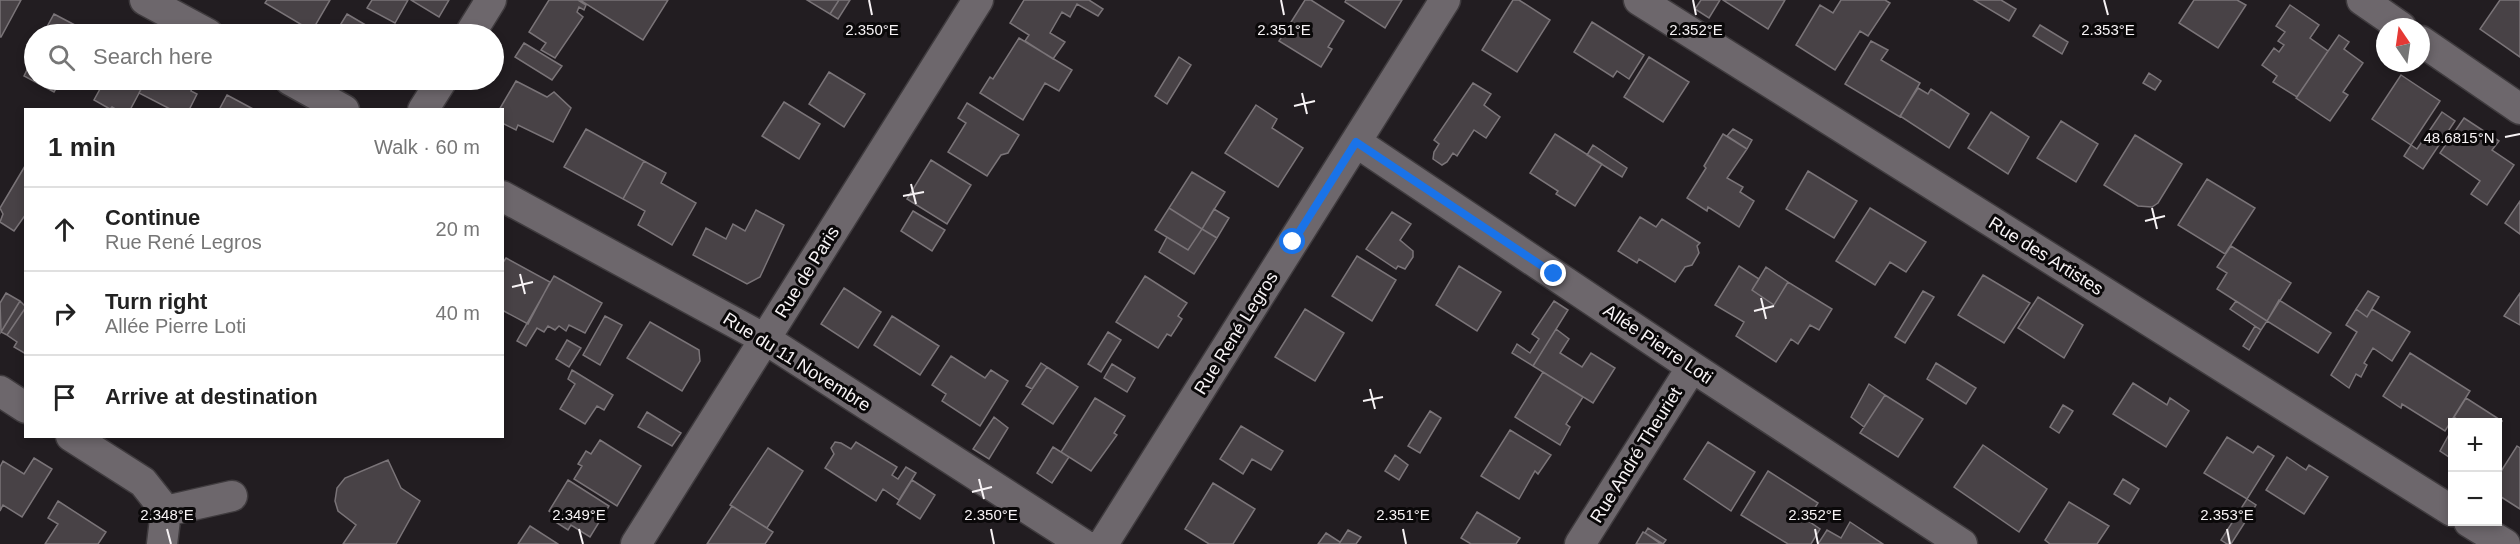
<!DOCTYPE html>
<meta charset="utf-8">
<style>
:root{--surface:#fff;--page:#f6f6f6;--text:#222;--muted:#767676;--line:#e0e0e0}
body{margin:0;font-family:Helvetica,sans-serif;background:var(--page);color:var(--text)}
.controls{position:absolute;right:18px;bottom:18px;display:grid;overflow:hidden;border-radius:0px;box-shadow:0 3px 9px #0003}
.controls button{width:54px;height:54px;display:grid;place-items:center;padding:0;border:0;border-bottom:2px solid var(--line);background:var(--surface);color:var(--text);font:30px sans-serif}
.compass{position:absolute;left:2376px;top:18px;width:54px;height:54px;border-radius:50%;background:var(--surface);box-shadow:0 3px 9px #0003;rotate:347deg}
.stop{position:absolute;width:18px;height:18px;margin:-14px;border:4px solid #1a73e8;border-radius:50%;background:#fff}
.stop.end{background:#1a73e8;border-color:#fff;box-shadow:0 2px 6px #0008}
.list{margin:0;padding:0;list-style:none}
h2{display:flex;justify-content:space-between;align-items:center;height:78px;margin:0;padding:0 24px;font-size:26px}
h2 small{font-size:20px;font-weight:400;color:var(--muted)}
.list li{display:grid;grid-template-columns:39px 1fr auto;gap:18px;align-items:center;box-sizing:border-box;height:84px;padding:0 24px;border-top:2px solid var(--line)}
.list b{display:block;font-size:22px;white-space:nowrap}
.list p{margin:0;font-size:20px;white-space:nowrap;color:var(--muted)}
.list em{font-size:20px;font-style:normal;color:var(--muted)}
.icon{flex:none;width:33px;height:33px;fill:none;stroke:currentColor;stroke-width:2;stroke-linecap:round;stroke-linejoin:round}
.map{position:relative;flex:none;width:2520px;height:544px;overflow:hidden}
.search{position:absolute;background:var(--surface);box-shadow:0 3px 9px #0003;left:24px;top:24px;width:480px;height:66px;display:flex;align-items:center;gap:15px;box-sizing:border-box;padding:0 21px;border-radius:33px;color:var(--muted);font-size:22px}
.panel{position:absolute;background:var(--surface);box-shadow:0 3px 9px #0003;left:24px;top:108px;width:480px;height:330px;border-radius:0px}
.map>svg:first-child{display:block}
</style>
<div class="map">
<svg width="2520" height="544" viewBox="0 0 2520 544">
<rect width="100%" height="100%" fill="#221d21"/>
<!-- building -->
<path fill="#484246" stroke="#7a7478" stroke-width="1.5" d="M0 0H21L1 37H0Z
M267 0H330L312 31 265 3Z
M372 0H408L395 23 367 8Z
M411 0H449L439 17Z
M549 0H578L586 5 584 10 579 7 577 12 583 17 555 58 541 50 546 43 529 32Z
M580 0H668L643 40Z
M807 0H839L830 14Z
M839 0H850L838 19 830 14Z
M1024 0H1089L1103 9 1098 16 1077 4 1070 17 1062 12 1050 33 1065 42 1053 59 1025 41 1029 35 1010 23Z
M1305 0H1311L1344 21 1328 47 1332 49 1321 67 1279 41Z
M1346 0H1402L1385 28 1345 2Z
M1513 0H1519L1550 20 1517 72 1482 50Z
M1701 0H1720L1709 18 1695 9Z
M1723 0H1785L1768 29Z
M1841 0H1885L1890 3 1868 36 1860 31 1835 70 1796 45 1820 5 1833 13Z
M1974 0H2001L2016 9 2009 21Z
M2194 0H2237L2246 5 2218 48 2179 23Z
M2500 0H2520V57L2480 29Z
M2290 5 2319 25 2310 38 2328 51 2297 97 2273 82 2277 76 2262 65 2274 48 2279 52 2284 45 2278 41 2285 32 2276 26Z
M54 14 92 34H43Z
M347 14 381 34H341L336 32Z
M1592 22 1644 55 1629 79 1617 71 1613 77 1574 52Z
M2040 25 2068 42 2062 54 2033 36Z
M2339 35 2349 42 2344 49 2363 63 2343 92 2348 95 2330 121 2296 98Z
M1019 38 1072 70 1059 91 1045 83 1023 120 980 93 990 77 993 79Z
M1871 41 1888 50 1881 60 1920 83 1900 117 1845 84Z
M524 43 562 66 552 80 515 57Z
M34 56V80H61L54 92 24 76Z
M1179 57 1191 65 1167 104 1155 96Z
M1649 57 1689 82 1663 122 1624 97Z
M829 72 865 94 844 127 809 104Z
M2149 73 2161 81 2155 90 2143 83Z
M2401 75 2440 101 2411 145 2372 119Z
M105 80H146L130 110H117L112 107 110 109 94 100Z
M146 80H197L191 91 197 94 189 110H172L139 93Z
M516 81 547 97 554 92 571 108 553 142 518 125 516 130 502 123V110H499Z
M1473 83 1491 94 1484 105 1500 117 1486 138 1474 130 1457 156 1453 153 1447 162 1442 165 1433 159 1434 152 1439 144 1434 140Z
M1918 88 1928 94 1931 89 1969 114 1949 148 1900 116Z
M227 95 255 110H219Z
M784 102 820 124 799 159 762 136Z
M967 103 1019 135 1008 153 1001 155 987 176 948 152 966 123 958 118Z
M1256 105 1277 119 1272 128 1303 148 1278 187 1225 153Z
M1991 112 2029 137 2008 174 1968 148Z
M2442 112 2455 121 2423 169 2404 156 2411 145 2417 149Z
M2464 118 2499 141 2492 150 2514 165 2487 205 2471 194 2480 181 2440 153Z
M2061 121 2098 144 2076 182 2037 158Z
M586 129 644 161 623 199 564 167Z
M1733 129 1752 140 1747 149 1727 136Z
M1555 134 1602 164 1575 206 1556 194 1558 191 1530 173Z
M1723 134 1747 149 1727 178 1743 187 1740 192 1754 201 1739 227 1708 207 1707 211 1687 198 1706 168 1704 166Z
M2135 135 2182 164 2158 203 2152 207 2138 206 2104 185Z
M1593 145 1627 168 1622 177 1587 155Z
M931 160 971 185 947 224 907 199Z
M644 161 666 173 661 183 696 203 672 245 638 225 645 211 623 199Z
M25 166 26 214 14 231 0 222 3 214 0 208Z
M1808 171 1857 201 1834 238 1786 209Z
M1192 172 1225 192 1202 229 1169 208Z
M2207 179 2255 208 2225 254 2178 225Z
M2520 201V234L2505 223Z
M1169 208 1202 229 1188 250 1155 230Z
M1870 208 1926 242 1906 272 1890 262 1875 285 1836 261Z
M1214 209 1229 218 1217 238 1202 229Z
M756 210 784 225 760 277 747 284 693 255 706 228 726 239 733 224 745 231Z
M913 211 945 230 932 251 901 231Z
M1392 212 1411 224 1400 240 1413 251V257L1405 269 1398 266 1396 269 1366 249Z
M1640 217 1656 227 1662 219 1700 243 1697 246 1699 253 1692 265 1685 267 1675 282 1639 259 1637 263 1618 251Z
M1202 229 1217 238 1194 274 1159 252 1167 237 1188 250Z
M2231 246 2291 283 2267 321 2217 289 2227 273 2217 267Z
M1357 256 1396 280 1372 321 1332 296Z
M506 258 550 282 528 324 502 310V264Z
M1459 266 1501 292 1477 331 1436 305Z
M1739 266 1759 279 1752 290 1774 305 1788 282 1832 309 1819 330 1810 325 1798 344 1791 339 1776 362 1736 336 1744 322 1715 305Z
M1766 267 1788 282 1774 305 1752 290Z
M1983 275 2030 303 2004 343 1958 315Z
M554 276 602 303 585 333 569 325 566 331 559 326 555 330 548 326 544 332 537 328 526 346 517 341Z
M1145 276 1187 303 1178 316 1182 319 1171 336 1167 334 1158 348 1116 322Z
M844 288 881 312 858 348 821 324Z
M1923 291 1934 297 1905 343 1895 337Z
M2368 291 2379 297 2367 317 2356 309Z
M6 293 20 301 1 332 0 303Z
M2520 293V325L2504 316Z
M2038 297 2083 325 2064 358 2018 328Z
M2279 300 2331 333 2318 353 2267 321Z
M20 301 26 307 7 335 1 332Z
M1554 301 1568 310 1533 366 1512 353 1517 344 1530 353 1539 339 1532 334Z
M2236 301 2267 321 2261 330 2230 309Z
M26 307V354L14 347 17 342 7 335Z
M1305 309 1344 333 1315 381 1275 357Z
M2356 309 2367 317 2372 309 2410 332 2392 361 2373 348 2364 363 2367 365 2361 377 2356 374 2349 388 2331 375 2357 332 2346 325Z
M605 316 622 325 600 365 583 355Z
M892 316 939 346 920 375 874 345Z
M650 322 699 350 700 361 682 391 627 358Z
M2255 326 2261 330 2249 350 2243 346Z
M1556 329 1569 339 1560 353 1582 367 1591 353 1615 368 1593 403 1533 366Z
M1108 332 1121 340 1101 372 1088 364Z
M567 340 581 348 569 367 556 359Z
M2410 353 2470 391 2445 431 2402 404 2401 408 2383 396Z
M951 356 985 378 991 370 1008 381 980 426 942 401 946 394 932 385Z
M1041 363 1047 367 1032 389 1026 386Z
M1936 363 1976 388 1966 404 1927 379Z
M1112 364 1135 378 1127 392 1104 378Z
M1047 367 1078 387 1053 424 1022 404Z
M572 370 613 395 604 410 597 406 585 424 560 409 575 384 568 379Z
M1543 372 1583 397 1566 424 1570 427 1560 445 1515 417Z
M2133 383 2167 405 2170 398 2189 411 2166 447 2113 414Z
M1869 384 1885 395 1864 427 1851 417Z
M1885 395 1923 419 1898 457 1860 433Z
M1095 398 1125 416 1114 433 1117 435 1091 471 1061 452Z
M2466 398 2502 421 2498 428V422H2457L2458 420 2454 417Z
M2063 405 2073 411 2059 433 2050 427Z
M1430 411 1441 418 1420 453 1408 446Z
M647 412 681 433 672 446 638 427Z
M994 417 1008 428 989 459 973 449Z
M1241 426 1283 451 1271 470 1252 459 1243 474 1220 459Z
M2452 429V459L2440 451Z
M1510 430 1551 455 1538 474 1535 471 1519 499 1481 476Z
M2227 437 2253 453 2258 446 2274 456 2247 499 2204 473Z
M600 440 641 466 617 506 574 479 582 466 578 464 586 451 591 454Z
M835 442 841 443 851 449 856 442 897 467 892 475 898 479 906 467 916 473 899 500 883 489 876 501 825 468 834 454 831 448Z
M1708 442 1755 472 1731 511 1684 479Z
M1983 445 2047 489 2019 532 1954 487Z
M2517 446 2520 448V509L2498 495V476Z
M1053 447 1069 457 1052 483 1037 473Z
M768 448 803 471 767 528 730 505Z
M1395 455 1408 465 1399 480 1385 471Z
M2287 457 2306 470 2309 465 2328 477 2304 514 2266 490Z
M34 458 52 469 22 517 3 505 0 511V467L3 461 24 474Z
M388 460 401 488 420 501 396 544H343L356 525 338 511 335 501 337 488 345 478Z
M1768 471 1818 503 1807 520 1820 529 1811 544H1788L1741 515Z
M2123 479 2139 489 2130 504 2114 494Z
M568 480 609 506 590 537 571 525 568 530 554 521 557 516 549 511Z
M912 480 935 495 920 519 897 504Z
M1213 483 1255 509 1233 544H1209L1185 529Z
M2247 499 2256 505 2231 544H2227L2221 540Z
M58 501 106 532 98 544H45L58 524 48 518Z
M2069 502 2109 526 2097 544H2050L2045 540Z
M732 506 773 532 765 544H707Z
M1477 512 1520 538 1516 544H1471L1461 538Z
M1850 522 1883 544H1818L1827 530 1841 538Z
M530 526 558 544H518Z
M1648 528 1666 540 1663 544 1645 533Z
M1348 530 1361 537 1356 544H1339Z
M1643 532 1645 533 1661 544H1636Z
M1326 533 1340 542 1339 544H1318Z"/>
<g fill="none" stroke-linecap="round" stroke-linejoin="round">
<defs>
<path id="street" d="M145 0 208 34
M1639 0 2452 511
M2362 0 2401 27
M470 34 491 0
M2421 41 2520 109
M290 80 344 110
M423 110 442 80
M1356 142 1692 367 1962 544
M502 196 765 339 1083 544
M0 391 26 408
M71 436 143 482 166 511 162 544
M166 511 232 496
M2469 522 2505 544
M636 544 978 0
M1103 544 1445 0
M1580 544 1692 367"/>
</defs>
<!-- street casing -->
<use href="#street" stroke="#3f3b3e" stroke-width="33"/>
<!-- street -->
<use href="#street" stroke="#6d676c" stroke-width="30"/>
</g>
<g fill="none" stroke-linecap="round" stroke-linejoin="round">
<!-- route -->
<path stroke="#1a73e8" stroke-width="8" d="M1293 242 1356 142 1554 274"/>
</g>
<!-- ticks -->
<path fill="none" stroke="#f7f3f5" stroke-width="2" d="M869 0 872 15M1281 0 1284 15M1693 0 1696 15M2104 0 2108 15M1302 93 1307 114M1294 106 1315 101M2505 137 2520 134M911 184 916 204M903 196 924 192M2152 208 2157 229M2145 221 2165 216M520 274 525 294M512 287 533 282M1761 298 1766 319M1754 311 1774 306M1370 389 1375 409M1363 401 1383 397M979 479 984 499M972 492 992 487M167 529 171 544M579 529 583 544M991 529 994 544M1403 529 1406 544M1815 529 1818 544M2227 529 2230 544"/>
<g text-anchor="middle" dominant-baseline="central" stroke-width="6" stroke-linejoin="round" paint-order="stroke">
<!-- street labels -->
<g font-size="18" fill="#f7f3f5" stroke="#0a0809">
<text transform="translate(2046 256) rotate(32)">Rue des Artistes</text>
<text transform="translate(807 272) rotate(-58)">Rue de Paris</text>
<text transform="translate(1236 333) rotate(-58)">Rue René Legros</text>
<text transform="translate(1658 344) rotate(34)">Allée Pierre Loti</text>
<text transform="translate(797 362) rotate(32)">Rue du 11 Novembre</text>
<text transform="translate(1636 455) rotate(-58)">Rue André Theuriet</text>
</g>
</g>
<g font-size="15" text-anchor="middle" fill="#f7f3f5" stroke="#0a0809" stroke-width="6" stroke-linejoin="round" paint-order="stroke">
<text x="872" y="35">2.350°E</text>
<text x="1284" y="35">2.351°E</text>
<text x="1696" y="35">2.352°E</text>
<text x="2108" y="35">2.353°E</text>
<text x="2459" y="143">48.6815°N</text>
<text x="167" y="520">2.348°E</text>
<text x="579" y="520">2.349°E</text>
<text x="991" y="520">2.350°E</text>
<text x="1403" y="520">2.351°E</text>
<text x="1815" y="520">2.352°E</text>
<text x="2227" y="520">2.353°E</text>
</g>
</svg>
<div class="controls">
<button>+</button>
<button>−</button>
</div>
<svg class="compass" viewBox="-18 -18 36 36"><path d="M0-13l5 13h-10z" fill="#e53935"/><path d="M0 13l5-13h-10z" fill="#767676"/></svg>
<div class="stop" style="left:1293px;top:242px"></div>
<div class="stop end" style="left:1554px;top:274px"></div>
<div class="search"><svg class="icon" aria-label="search" viewBox="0 0 24 24"><circle cx="10" cy="10" r="6"/><path d="M15 15l6 6"/></svg>Search here</div>
<section class="panel">
<h2>1 min<small>Walk · 60 m</small></h2>
<ul class="list">
<li><svg class="icon" aria-label="ahead" viewBox="0 0 24 24"><path d="M12 20V5M6 11l6-6 6 6"/></svg><div><b>Continue</b><p>Rue René Legros</p></div><em>20 m</em></li>
<li><svg class="icon" aria-label="right" viewBox="0 0 24 24"><path d="M7 20v-9h11M14 6l5 5-5 5"/></svg><div><b>Turn right</b><p>Allée Pierre Loti</p></div><em>40 m</em></li>
<li><svg class="icon" aria-label="arrive" viewBox="0 0 24 24"><path d="M6 21V4h12l-3 4 3 4H6"/></svg><div><b>Arrive at destination</b></div></li>
</ul>
</section>
</div>
